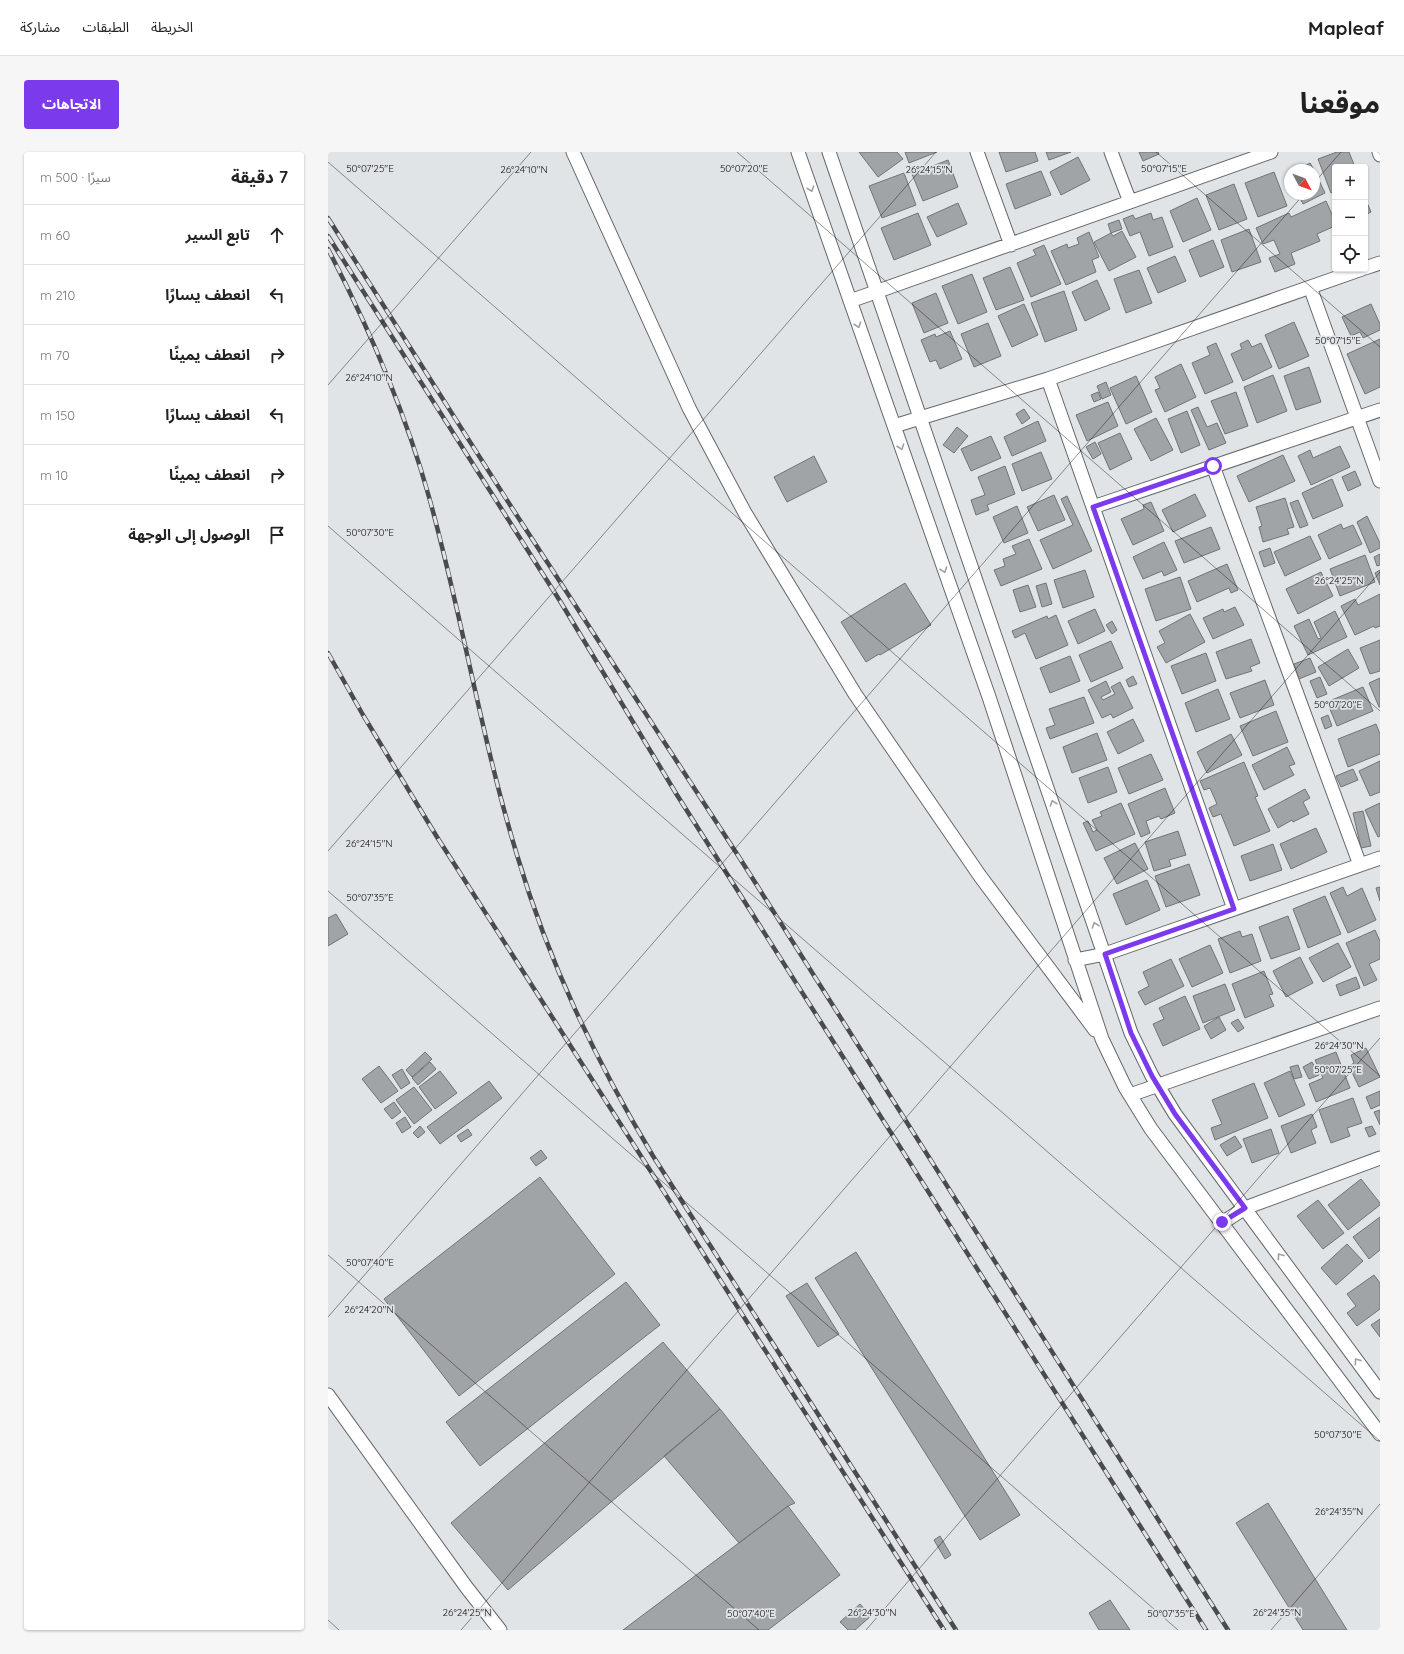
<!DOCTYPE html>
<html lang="ar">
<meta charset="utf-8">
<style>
:root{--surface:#fff;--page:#f6f6f6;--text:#222;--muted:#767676;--line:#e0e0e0;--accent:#7c3aed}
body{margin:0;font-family:Quicksand,"Noto Sans Arabic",sans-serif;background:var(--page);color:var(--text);direction:rtl}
.controls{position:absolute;right:12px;top:12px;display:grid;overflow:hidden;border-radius:4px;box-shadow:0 1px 3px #0004}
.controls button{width:36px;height:36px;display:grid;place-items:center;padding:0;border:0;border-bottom:1px solid var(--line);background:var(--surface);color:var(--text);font:20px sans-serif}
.compass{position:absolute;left:956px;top:12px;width:36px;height:36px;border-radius:50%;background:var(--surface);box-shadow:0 1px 3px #0004;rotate:131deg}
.stop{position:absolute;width:12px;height:12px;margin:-9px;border:3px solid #7c3aed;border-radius:50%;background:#fff}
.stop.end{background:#7c3aed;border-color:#fff;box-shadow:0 1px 4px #0008}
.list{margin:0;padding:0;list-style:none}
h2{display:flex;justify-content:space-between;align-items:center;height:52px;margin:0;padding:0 16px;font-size:17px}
h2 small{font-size:13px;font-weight:400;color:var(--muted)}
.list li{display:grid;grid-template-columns:26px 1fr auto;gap:12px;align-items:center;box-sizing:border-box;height:60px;padding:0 16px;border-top:1px solid var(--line)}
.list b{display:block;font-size:15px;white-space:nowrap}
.list em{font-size:13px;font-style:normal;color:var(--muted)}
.icon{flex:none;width:22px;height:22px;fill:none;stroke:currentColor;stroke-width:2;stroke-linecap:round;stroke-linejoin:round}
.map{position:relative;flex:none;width:1052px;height:1478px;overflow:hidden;direction:ltr;border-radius:4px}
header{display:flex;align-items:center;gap:24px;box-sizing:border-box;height:56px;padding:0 20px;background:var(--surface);border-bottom:1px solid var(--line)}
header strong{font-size:19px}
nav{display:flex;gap:22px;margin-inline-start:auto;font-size:14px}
.intro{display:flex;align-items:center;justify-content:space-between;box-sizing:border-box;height:96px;padding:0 24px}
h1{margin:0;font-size:28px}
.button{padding:10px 18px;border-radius:4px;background:var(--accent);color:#fff;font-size:14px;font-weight:700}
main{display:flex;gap:24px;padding:0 24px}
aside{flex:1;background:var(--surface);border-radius:4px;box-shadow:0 1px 3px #0004}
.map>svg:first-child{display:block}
</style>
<header>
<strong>Mapleaf</strong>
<nav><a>الخريطة</a><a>الطبقات</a><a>مشاركة</a></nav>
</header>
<div class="intro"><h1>موقعنا</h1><a class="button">الاتجاهات</a></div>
<main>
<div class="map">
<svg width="1052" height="1478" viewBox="0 0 1052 1478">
<rect width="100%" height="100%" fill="#e0e4e6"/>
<!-- building -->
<path fill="#a1a4a7" stroke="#717476" d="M531 0H569L575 7 550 25Z
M577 0H609L581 11Z
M671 0H707L710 9 678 20Z
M718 0H743L721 8Z
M811 0H830L831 2 815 9Z
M1009 0H1021L1027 15H1007V39L1003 41 990 7Z
M750 5 762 28 733 43 722 20Z
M620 8 630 35 595 49 584 22Z
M982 11 986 18H969Z
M986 18 997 41 975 52 970 42H986Z
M713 19 723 43 687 57 678 32Z
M946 20 959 54 930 65 917 31Z
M576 21 588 53 554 66 541 34Z
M906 32 919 67 891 78 878 43Z
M869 46 883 78 855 90 842 59Z
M1037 46 1043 60 1037 63Z
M998 49 1007 69V74L989 82 992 89 963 101 967 112 947 120 941 106 952 102 946 88 935 92 928 76 961 61 963 65Z
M630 51 639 72 609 85 599 65Z
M590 61 603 93 566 108 553 76Z
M823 61 825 68 834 65 845 95 821 104 812 80 802 84 795 67 805 63 807 67Z
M791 68 794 77 783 81 780 72Z
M921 77 933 110 904 120 893 88Z
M794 79 808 105 781 119 766 90 783 81 785 84Z
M761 80 771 105 764 108 768 120 738 133 723 99 739 92 740 96 751 92 749 86Z
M885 88 896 115 872 125 861 98Z
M716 93 733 132 703 145 689 111 708 103 705 98Z
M847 104 858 129 830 141 819 116Z
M682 115 696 148 668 158 655 126Z
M811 118 824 151 798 161 786 127Z
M644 122 659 160 630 172 614 134Z
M769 128 782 157 757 169 744 140Z
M736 139 749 178 717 190 703 151Z
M608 141 620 171 596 181 584 151Z
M696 152 710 183 684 195 670 164Z
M1043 152 1052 172V178L1035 186 1032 180 1023 184 1014 165Z
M966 170 981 204 951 217 937 183Z
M660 171 673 204 646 215 633 182Z
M622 179 634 207 612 217 608 208 602 210 593 188 607 182 608 185Z
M1052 187V235L1037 242 1019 202Z
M920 188 924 195 933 191 944 215 915 229 903 202 914 197 912 192Z
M888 191 905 230 877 242 864 211 882 203 879 195Z
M853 212 868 245 837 260 827 238 832 236 827 225Z
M981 215 993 250 968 258 956 224Z
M945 223 959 259 929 271 916 235Z
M808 224 824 260 798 272 782 236Z
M778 230 783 243 774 247 769 234Z
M770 240 773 247 766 250 763 243Z
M908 240 920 274 897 282 883 249Z
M780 250 790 274 759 289 748 263Z
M870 255 879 275 889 271 898 291 881 298 863 258Z
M696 257 702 266 694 272 688 262Z
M859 259 872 293 853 301 840 267Z
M828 266 845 298 823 309 806 277Z
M710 269 718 289 684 304 676 285Z
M629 275 640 284 626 301 615 293Z
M792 281 804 307 782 318 770 291Z
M663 284 673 306 643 319 633 297Z
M767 290 773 302 765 307 758 295Z
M1012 294 1022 315 983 333 970 304 982 298 985 306Z
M713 300 724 327 694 339 684 312Z
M955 303 967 329 921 350 909 324Z
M486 304 499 330 459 350 446 325Z
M677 314 687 342 659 353 661 358 648 363 643 348 657 343 650 325Z
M1027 319 1033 333 1020 339 1014 325Z
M1004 327 1015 354 985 367 974 341Z
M867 342 878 364 845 380 834 358Z
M726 343 737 368 710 379 699 355Z
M739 344 764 399 725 417 712 388 745 373 733 347Z
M957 346 966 375 959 377 961 382 935 390 931 375 934 374 928 355Z
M970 348 980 373 972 376 962 351Z
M823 350 836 379 805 393 793 367 816 357 815 353Z
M689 354 700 381 676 391 665 365Z
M1039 364 1052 391V396L1042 401 1029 370Z
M1013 372 1015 377 1025 373 1034 392 1001 407 990 383Z
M883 375 892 397 856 411 847 389Z
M982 384 993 407 957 424 946 400Z
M701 387 714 417 673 434 666 418 677 414 675 407 688 402 684 394Z
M836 390 849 418 836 424 834 419 815 427 805 405Z
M942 396 947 411 936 415 931 400Z
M1052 402V413L1049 414 1046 405Z
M1037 403 1047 430 1012 444 1002 417Z
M899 412 910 438 903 441 901 436 869 450 860 429Z
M757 418 766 445 735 456 726 428Z
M1052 418V433L1047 421Z
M993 420 1005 444 970 462 958 437Z
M852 425 863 457 828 469 817 437Z
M577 431 603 473 552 503 551 502 538 510 513 470Z
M718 431 724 452 714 455 708 434Z
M700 433 708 455 692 460 685 438Z
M1052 442V474L1047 476 1046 474 1027 483 1013 454 1027 447 1030 453Z
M907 455 916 473 885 487 875 466 895 457 896 460Z
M767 457 777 479 750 492 740 469Z
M1007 459 1019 485 980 503 966 474 981 467 990 487 993 486 986 470Z
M862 462 877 490 838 511 829 495 837 491 831 479Z
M728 463 740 493 708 507 697 481 687 486 684 479 719 464 720 467Z
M784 469 789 478 784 482 778 473Z
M923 487 932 511 922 515 924 519 898 527 888 500Z
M1052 488V519L1042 522 1032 496Z
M783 489 795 516 763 530 751 503Z
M1020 497 1031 516 1001 534 990 515Z
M878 501 888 529 854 542 843 514Z
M742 504 752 529 722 541 712 516Z
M982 506 988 520 971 527 966 512Z
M805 524 809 532 801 535 798 528Z
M992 525 999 542 989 546 982 529Z
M1052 526V555H1051L1041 531Z
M937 528 946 553 912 566 902 541Z
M778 529 783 540 773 545 775 548 787 542 783 535 792 530 805 556 785 566 783 562 774 566 760 538Z
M1035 535 1045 559 1009 574 999 550Z
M890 537 902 567 868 580 857 551Z
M756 545 766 571 722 587 718 576 727 573 721 557Z
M948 559 960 590 925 604 912 574Z
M1000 563 1004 574 997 577 993 566Z
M805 567 816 589 790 602 779 580Z
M1048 572 1052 582V602L1020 615 1010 587Z
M769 581 779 608 744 621 735 595Z
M903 582 914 603 879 621 869 600Z
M959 595 967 612 961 614 966 623 936 638 924 613Z
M823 602 835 628 801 642 790 616Z
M1052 609V640L1042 644 1031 619Z
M916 610 930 644 927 645 942 679 906 694 893 662 885 665 881 656 889 652 882 636 876 638 872 629Z
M780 615 789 640 760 651 751 626Z
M1025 617 1030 628 1013 635 1008 624Z
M837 636 847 661 833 667 831 664 818 669 822 681 813 685 800 652Z
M977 637 982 646 975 650 981 662 965 670 964 668 950 676 940 657Z
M793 651 807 682 768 699 755 671 760 669 765 680 769 678 764 668 774 664 772 660Z
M1052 651V684L1050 685 1037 658Z
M1035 659 1043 694 1033 696 1025 661Z
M988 676 999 700 963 717 952 692Z
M850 679 858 703 841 708 843 714 826 719 817 690Z
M807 691 820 717 789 732 776 706Z
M945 692 954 718 922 729 913 704Z
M861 712 872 743 838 755 827 724Z
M819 728 832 758 798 773 785 742Z
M1015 735 1019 744 1034 736 1048 768 1020 781 1002 741Z
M1052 735V749L1048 736Z
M997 744 1013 782 980 796 965 757Z
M8 762 20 782 0 794V766Z
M960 764 972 797 943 807 931 775Z
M1047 778 1052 789V807L1041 812 1049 828 1036 834 1018 791Z
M912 779 914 785 924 782 933 809 902 821 890 787Z
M1010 791 1023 815 995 830 981 806Z
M882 793 895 821 864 835 851 807Z
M972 805 985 831 958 845 945 819Z
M843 807 856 834 817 853 810 840 821 834 815 820Z
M936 819 945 842 941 843 946 854 917 866 904 832Z
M1028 825 1032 836 1012 844 1008 833Z
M897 832 907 858 875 871 865 844Z
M857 844 872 877 835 894 825 872 836 867 831 856Z
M891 865 898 878 883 887 876 874Z
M910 867 916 876 910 880 903 871Z
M1038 896 1052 925 1031 935 1021 914 1026 911 1023 903Z
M97 900 104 907 84 925 78 918Z
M1008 900 1022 936 988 950 981 932 995 926 987 908Z
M102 910 108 917 90 933 84 926Z
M984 910 991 923 981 927 975 915Z
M970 913 974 925 966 927 962 915Z
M51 914 70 939 53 951 34 927Z
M74 917 82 931 73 937 64 923Z
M112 919 129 941 107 957 91 935Z
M962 919 977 953 951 965 936 931Z
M161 929 174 946 112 992 99 975Z
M926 931 940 966 887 988 883 976 894 972 884 948Z
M86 935 104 958 86 972 68 948Z
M1052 939V953L1043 957 1038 945Z
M1025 946 1034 971 1019 976 1022 984 1003 991 991 958Z
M66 950 73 960 64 967 56 957Z
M1052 958V973L1046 960Z
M984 962 989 975 983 978 988 991 963 1001 953 974Z
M77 965 83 975 74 981 68 971Z
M92 974 97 980 90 986 85 981Z
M1044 974 1048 982 1041 985 1037 976Z
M140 977 144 983 133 990 129 984Z
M943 977 951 1001 924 1011 915 987Z
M907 984 914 995 899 1004 892 993Z
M213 998 219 1006 208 1014 202 1006Z
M212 1025 287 1122 131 1244 56 1147Z
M1033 1027 1052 1051V1053L1020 1078 1000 1053Z
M990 1048 1016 1081 995 1097 969 1064Z
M1052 1065V1098L1041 1107 1025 1085Z
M1019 1092 1035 1109 1008 1133 993 1116Z
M528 1100 692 1363 652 1388 487 1126Z
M1046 1123 1052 1131V1157L1029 1174 1019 1161 1028 1154 1019 1142Z
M298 1130 332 1173 152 1314 118 1270Z
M479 1131 511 1182 490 1195 458 1144Z
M1052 1167V1185L1043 1173Z
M335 1190 392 1257 180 1438 123 1371Z
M392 1257 467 1351 460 1354 411 1391 336 1304Z
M940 1351 1019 1478H975L908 1371Z
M460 1354 512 1423 440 1478H295Z
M612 1384 623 1403 617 1407 606 1388Z
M782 1448 802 1478H771L761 1461Z
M532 1452 543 1464 527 1478H520L512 1470Z"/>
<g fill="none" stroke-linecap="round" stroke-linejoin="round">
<defs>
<path id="minor" d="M245 0 361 256 417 361 527 542 652 724 767 878
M470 0 661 545 774 887 797 935 823 977 1052 1282
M501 0 803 881 824 924 847 962 1052 1240
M649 0 683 93
M783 0 802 50
M1051 0 1052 3
M1037 116 1052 111
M982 135 1052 329
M522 149 943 0
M720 227 906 757
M566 274 720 227 1034 117
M885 314 1032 713
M765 355 1052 258
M747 808 777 802 1052 706
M802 943 1052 856
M894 1071 917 1056 1052 1006
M0 1243 139 1436 172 1478"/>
</defs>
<!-- minor casing -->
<use href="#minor" stroke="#65686a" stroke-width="15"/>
<!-- minor -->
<use href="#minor" stroke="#fff" stroke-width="13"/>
<defs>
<path id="rail" d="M0 66 184 356 411 705 900 1478
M0 84 232 449 349 643 878 1478
M0 97C41 176 77 259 101 345 134 463 153 585 189 703 221 811 267 907 325 1004L628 1478
M0 501 35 563 109 685 616 1478"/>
</defs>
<!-- rail casing -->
<use href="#rail" stroke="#494b4c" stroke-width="4.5"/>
<!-- rail -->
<use href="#rail" stroke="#e0e4e6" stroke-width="3" stroke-dasharray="9" stroke-linecap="butt"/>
</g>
<!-- one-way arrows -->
<defs><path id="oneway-chevron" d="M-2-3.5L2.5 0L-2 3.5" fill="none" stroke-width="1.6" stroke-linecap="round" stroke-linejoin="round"/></defs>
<g stroke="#a0a0a0">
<use href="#oneway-chevron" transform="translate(483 37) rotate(71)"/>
<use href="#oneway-chevron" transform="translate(530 173) rotate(71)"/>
<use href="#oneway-chevron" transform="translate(573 295) rotate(71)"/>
<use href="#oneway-chevron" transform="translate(616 418) rotate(71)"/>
<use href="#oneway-chevron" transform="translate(725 651) rotate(-109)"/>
<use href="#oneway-chevron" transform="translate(767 773) rotate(-109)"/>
<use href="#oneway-chevron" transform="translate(952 1104) rotate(-126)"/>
<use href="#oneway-chevron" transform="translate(1029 1209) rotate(-126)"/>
</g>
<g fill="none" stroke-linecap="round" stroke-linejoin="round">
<!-- route -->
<path stroke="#7c3aed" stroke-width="5" d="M885 314 765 355 906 757 777 802 803 881 824 924 847 962 917 1056 894 1070"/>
</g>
<!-- ticks -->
<path fill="none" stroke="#111212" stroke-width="1" stroke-opacity="0.45" d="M409 0 1052 559M828 0 1052 195M0 10 1052 924M986 31 1013 0M0 233 203 0M0 374 1052 1289M0 699 608 0M0 739 850 1478M0 1103 431 1478M0 1165 976 42M0 1468 11 1478M133 1478 1052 420M538 1478 1052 886M943 1478 1052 1352"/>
<g font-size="10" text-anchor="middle" fill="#111212" stroke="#e0e4e6" stroke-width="3.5" stroke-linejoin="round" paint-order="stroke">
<text x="42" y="20">50°07'25"E</text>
<text x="416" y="20">50°07'20"E</text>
<text x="836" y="20">50°07'15"E</text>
<text x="196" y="21">26°24'10"N</text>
<text x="601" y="21">26°24'15"N</text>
<text x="1010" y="192">50°07'15"E</text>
<text x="41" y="229">26°24'10"N</text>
<text x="42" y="384">50°07'30"E</text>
<text x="1011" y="432">26°24'25"N</text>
<text x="1010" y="556">50°07'20"E</text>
<text x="41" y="695">26°24'15"N</text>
<text x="42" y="749">50°07'35"E</text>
<text x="1011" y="897">26°24'30"N</text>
<text x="1010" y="921">50°07'25"E</text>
<text x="42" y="1114">50°07'40"E</text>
<text x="41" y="1161">26°24'20"N</text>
<text x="1010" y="1286">50°07'30"E</text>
<text x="1011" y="1363">26°24'35"N</text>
<text x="139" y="1464">26°24'25"N</text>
<text x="544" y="1464">26°24'30"N</text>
<text x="949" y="1464">26°24'35"N</text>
<text x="423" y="1465">50°07'40"E</text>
<text x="843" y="1465">50°07'35"E</text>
</g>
</svg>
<div class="controls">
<button>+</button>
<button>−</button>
<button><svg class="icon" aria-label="locate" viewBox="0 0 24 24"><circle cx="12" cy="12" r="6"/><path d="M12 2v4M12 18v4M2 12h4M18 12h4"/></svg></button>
</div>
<svg class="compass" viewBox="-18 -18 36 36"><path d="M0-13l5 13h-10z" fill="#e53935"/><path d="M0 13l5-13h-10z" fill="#767676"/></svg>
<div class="stop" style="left:885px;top:314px"></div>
<div class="stop end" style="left:894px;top:1070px"></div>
</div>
<aside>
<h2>7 دقيقة<small>سيرًا · 500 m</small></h2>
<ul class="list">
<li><svg class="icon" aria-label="ahead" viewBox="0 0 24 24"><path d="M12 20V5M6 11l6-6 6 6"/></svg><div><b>تابع السير</b></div><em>60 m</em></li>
<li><svg class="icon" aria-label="left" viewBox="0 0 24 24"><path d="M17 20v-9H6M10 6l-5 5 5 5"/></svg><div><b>انعطف يسارًا</b></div><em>210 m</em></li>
<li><svg class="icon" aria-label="right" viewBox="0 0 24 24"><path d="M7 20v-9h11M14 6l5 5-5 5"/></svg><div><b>انعطف يمينًا</b></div><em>70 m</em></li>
<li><svg class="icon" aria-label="left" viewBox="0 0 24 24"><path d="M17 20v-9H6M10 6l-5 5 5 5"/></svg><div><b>انعطف يسارًا</b></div><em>150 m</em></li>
<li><svg class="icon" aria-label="right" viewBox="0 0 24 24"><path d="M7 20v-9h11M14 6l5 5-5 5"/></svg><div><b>انعطف يمينًا</b></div><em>10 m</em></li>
<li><svg class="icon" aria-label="arrive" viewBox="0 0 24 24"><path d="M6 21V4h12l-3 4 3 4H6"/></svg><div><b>الوصول إلى الوجهة</b></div></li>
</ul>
</aside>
</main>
